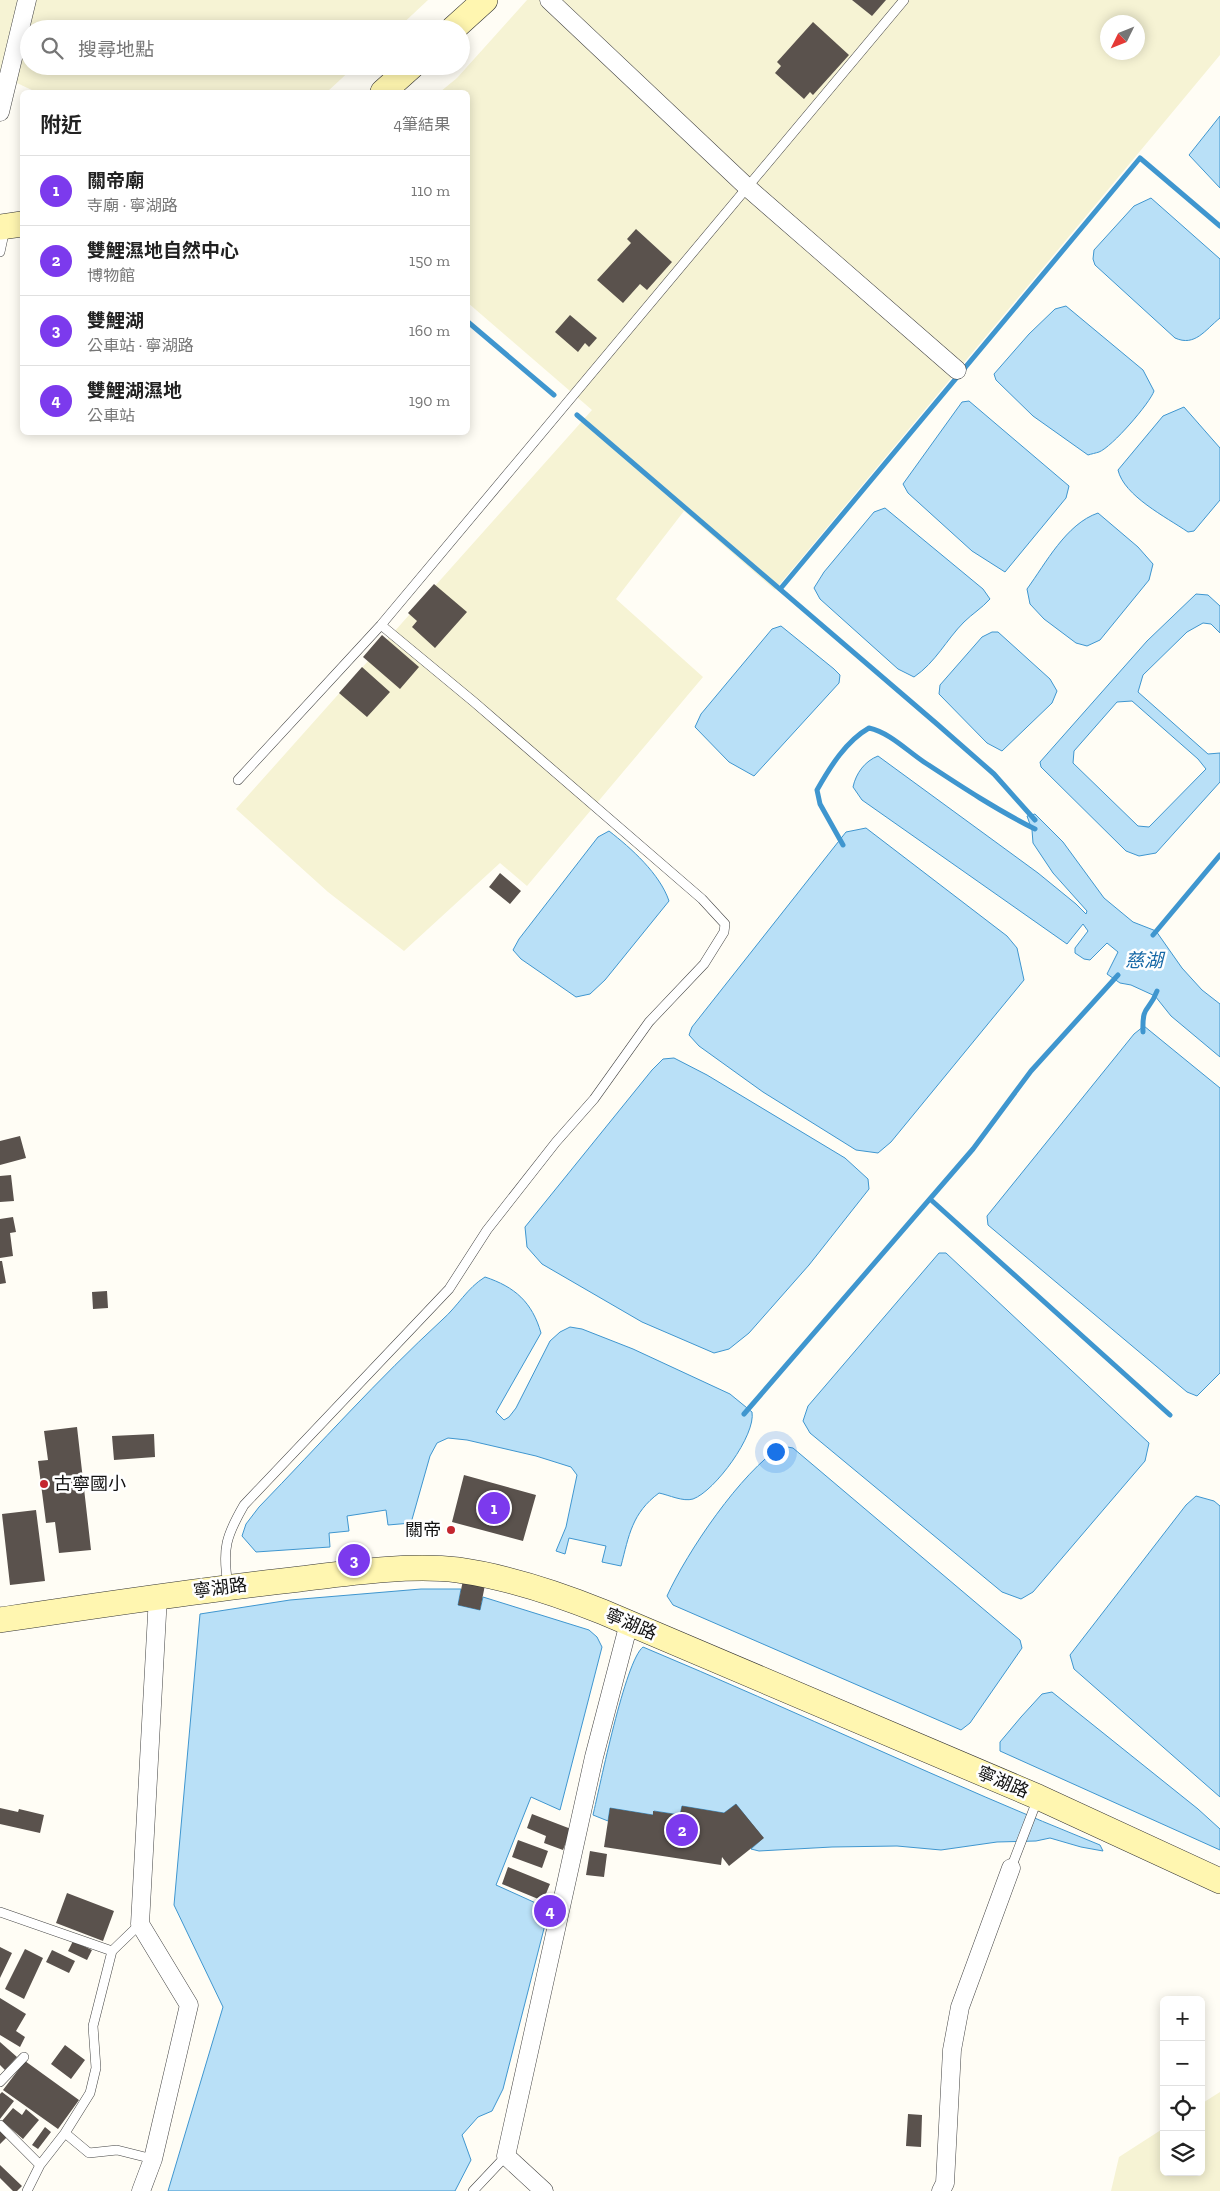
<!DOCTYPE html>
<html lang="zh-TW">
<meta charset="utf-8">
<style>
:root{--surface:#fff;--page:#f6f6f6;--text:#222;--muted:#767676;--line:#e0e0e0;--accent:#7c3aed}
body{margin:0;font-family:"Zilla Slab","Noto Sans TC",serif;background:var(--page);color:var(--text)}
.controls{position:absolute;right:15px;bottom:15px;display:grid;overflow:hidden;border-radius:8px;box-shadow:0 2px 12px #0003}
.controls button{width:45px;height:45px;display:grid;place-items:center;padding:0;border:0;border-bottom:1px solid var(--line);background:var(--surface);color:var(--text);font:25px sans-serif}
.compass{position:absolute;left:1100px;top:15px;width:45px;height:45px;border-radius:50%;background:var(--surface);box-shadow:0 2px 12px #0003;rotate:227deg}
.you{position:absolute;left:775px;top:1451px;width:18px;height:18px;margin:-12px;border:4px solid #fff;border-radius:50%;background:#1a73e8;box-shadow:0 0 0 8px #1a73e833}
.badge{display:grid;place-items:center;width:32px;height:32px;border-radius:50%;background:var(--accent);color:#fff;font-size:16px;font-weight:700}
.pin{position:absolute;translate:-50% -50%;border:2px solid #fff;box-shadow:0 1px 5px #0006}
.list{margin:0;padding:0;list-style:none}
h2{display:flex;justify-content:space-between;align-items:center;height:65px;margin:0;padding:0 20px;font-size:21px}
h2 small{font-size:16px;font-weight:400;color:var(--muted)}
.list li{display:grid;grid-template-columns:32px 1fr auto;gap:15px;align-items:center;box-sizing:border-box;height:70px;padding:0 20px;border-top:1px solid var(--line)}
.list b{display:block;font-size:19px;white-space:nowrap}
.list p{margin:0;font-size:16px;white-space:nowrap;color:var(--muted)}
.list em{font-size:16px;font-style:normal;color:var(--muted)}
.icon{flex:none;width:28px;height:28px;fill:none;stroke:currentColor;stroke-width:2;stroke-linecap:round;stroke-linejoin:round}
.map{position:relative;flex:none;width:1220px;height:2191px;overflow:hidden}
.search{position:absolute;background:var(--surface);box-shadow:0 2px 12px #0003;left:20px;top:20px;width:450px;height:55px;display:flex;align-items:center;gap:12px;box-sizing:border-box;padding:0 18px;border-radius:28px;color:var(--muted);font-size:19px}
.panel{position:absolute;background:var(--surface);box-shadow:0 2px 12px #0003;left:20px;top:90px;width:450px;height:345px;border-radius:8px}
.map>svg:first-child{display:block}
</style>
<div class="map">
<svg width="1220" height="2191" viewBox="0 0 1220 2191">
<rect width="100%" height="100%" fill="#fffdf5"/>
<!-- farmland -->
<path fill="#f6f3d4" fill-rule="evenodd" d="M0 0H428L397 29H29V66H355L327 92H36L0 75Z
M527 0H1220V55L775 590 684 511 616 599 703 677 527 886 500 863 404 951 328 892 236 809 592 410 468 303V92H440L457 78ZM1108 22H1138V52H1108Z
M1220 2092V2191H1111L1119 2157 1164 2128V2172H1201V2104Z"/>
<!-- water -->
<path fill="#b9e0f7" stroke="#3f96cf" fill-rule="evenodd" d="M1220 116V188L1189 155Z
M1151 198 1220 259V318C1205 330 1195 347 1175 338L1095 265 1093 259 1094 250 1134 206Z
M1066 306 1143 370 1154 391C1150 403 1112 447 1099 452 1096 453 1091 454 1088 455L1033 416 996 380 994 374 1029 334 1055 309Z
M969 401 1069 486 1066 498 1005 572 972 551 908 493 903 484 962 402Z
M1184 407 1220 448V500L1194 531 1188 532C1166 517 1124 496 1118 470L1163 416Z
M885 508 983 589 990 599C982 608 972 614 964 622 946 640 936 662 914 677L898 669 820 599 814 588 824 572 874 512Z
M1098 513 1138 547 1153 564 1149 580 1100 640 1087 646 1076 643 1044 619 1030 604 1027 589C1046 563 1066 524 1098 513Z
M1196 594 1208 595 1220 606V633L1211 624 1203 623 1187 632 1143 675 1138 692 1208 754 1220 753V782L1156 853 1139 856 1126 851 1041 767 1040 762 1147 641ZM1132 701 1198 759 1206 769 1149 827 1138 826 1073 763 1074 751 1117 702Z
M781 626 834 669 840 675 839 683 754 776 729 762 695 727 701 714 772 629Z
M992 632H998L1050 679 1057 691 1052 703 1002 751 987 743 939 694 940 685 982 637Z
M878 756 1038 873 1076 904 1086 914 1087 911 1053 873 1033 843 1032 830 1027 816 1035 814 1063 842 1104 898 1133 922 1156 931 1182 968 1202 990 1220 1004V1057L1171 1016 1155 996 1131 985 1120 983 1107 974 1118 952 1107 943 1090 960 1084 959 1075 953V948L1088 931 1083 924 1067 944 862 800 853 787C856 773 865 761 878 756Z
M866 828 1007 936 1017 948 1024 980 891 1142 878 1153 856 1150 763 1092 699 1046 689 1035 692 1027 846 832Z
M609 831C631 848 660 874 669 901L605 980 590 994 576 997 521 959 513 950 519 939 598 837Z
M1144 1026 1220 1088V1373L1197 1396 1187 1392 988 1225 987 1216 1134 1034Z
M674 1058 707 1075 845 1158 868 1179 869 1189 809 1265 749 1333 729 1349 714 1353 642 1322 542 1264 527 1247 525 1227 652 1070 663 1059Z
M939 1253H946L1149 1443 1145 1461 1033 1592 1021 1599 1002 1592 810 1433 803 1421 808 1406Z
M485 1277C515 1287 532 1302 541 1333L496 1412 504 1420 509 1417 516 1408 550 1341 560 1332 570 1327 582 1329 633 1349 730 1394 752 1412C756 1435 715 1491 693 1499 683 1502 669 1495 659 1493 632 1513 629 1535 621 1566L602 1562 606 1546 569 1538 565 1554 556 1551 566 1527 577 1475 571 1467 536 1456 467 1440 448 1438 437 1443 430 1456 411 1523 388 1525 386 1510 347 1516 349 1531 329 1533 330 1547 256 1552 242 1536 246 1524 259 1507C320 1444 378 1379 442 1320 458 1306 467 1288 485 1277Z
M782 1446 793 1448 1020 1640 1022 1648 970 1723 961 1730 673 1605 667 1596C687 1552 741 1472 782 1446Z
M1196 1496 1214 1501 1220 1506V1797L1074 1669 1070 1655 1186 1505Z
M421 1589H461L458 1605 480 1610 483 1597 589 1630 597 1637 602 1647 560 1810 531 1797 496 1885 549 1909 503 2089 492 2111 478 2117 462 2135 471 2160 455 2191H168L223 2007 174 1905 200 1614 290 1600Z
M643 1647C796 1711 946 1783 1100 1845L1103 1851 1081 1847 1050 1838 1036 1841 997 1842 941 1850 897 1846 832 1847 759 1851 751 1849 763 1838 736 1804 724 1813 682 1806 680 1815 654 1811 653 1815 610 1808 608 1821 593 1815C600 1786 625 1661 643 1647Z
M1052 1692 1198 1809 1220 1829V1850L1000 1751V1742L1021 1717 1042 1694Z"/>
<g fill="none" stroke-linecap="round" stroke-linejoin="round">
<!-- stream -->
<path stroke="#3f96cf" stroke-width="5" d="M468 322 554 395
M577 415 937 724 994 774 1035 820
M781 588 1140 158 1220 226
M843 845 820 804 817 790C830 767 846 741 869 728 891 733 908 752 927 764 962 787 997 810 1035 829
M1153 935 1220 855
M1143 1032C1142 1003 1149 1013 1157 991
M930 1199 1170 1415
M744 1414 973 1149 1031 1071 1118 975"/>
</g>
<!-- building -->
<path fill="#5a524d" d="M852 0H886L872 16Z
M813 22 849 55 813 95 810 92 804 99 775 73 781 66 777 62Z
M636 229 672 262 647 290 640 284 623 303 597 280 631 243 627 239Z
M570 315 597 338 589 347 585 343 578 352 555 332Z
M434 584 467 612 435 648 412 627 417 621 408 613Z
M382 635 419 667 400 689 363 657Z
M362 667 390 692 367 717 339 693Z
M500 873 521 891 510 904 489 887Z
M20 1136 26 1158 0 1165V1141Z
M11 1175 14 1201 0 1202V1176Z
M13 1217 16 1232 10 1233 13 1256 0 1258V1219Z
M0 1261H2L6 1283 0 1284Z
M107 1291 108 1308 93 1309 92 1292Z
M77 1427 91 1550 59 1553 55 1522 46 1523 38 1461 48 1460 44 1431Z
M154 1434 155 1457 114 1460 112 1436Z
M464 1475 536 1495 523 1541 452 1522Z
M36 1510 45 1581 10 1585 2 1514Z
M463 1580 485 1585 480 1610 458 1605Z
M736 1804 764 1838 729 1866 722 1857 721 1865 604 1847 610 1808 653 1815V1811L680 1815 682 1806 724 1813Z
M0 1808 18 1812 19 1809 44 1815 40 1833 0 1824Z
M532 1814 571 1829 563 1850 544 1843 546 1836 527 1828Z
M518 1840 548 1851 542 1868 512 1857Z
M590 1851 607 1854 604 1877 586 1875Z
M508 1867 550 1884 543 1901 502 1884Z
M67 1893 114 1911 103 1941 56 1923Z
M73 1941 92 1950 87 1960 68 1951Z
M0 1947 12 1953 0 1978Z
M25 1949 43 1958 24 1999 5 1989Z
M52 1950 75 1961 69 1973 46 1962Z
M0 1998 26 2014 16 2031 25 2037 20 2047 0 2035Z
M0 2042 17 2057 5 2070 0 2065Z
M65 2045 85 2060 71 2079 51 2064Z
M25 2061 79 2100 58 2129 3 2090Z
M2 2092 14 2101 0 2119V2094Z
M13 2108 22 2115 26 2109 39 2120 23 2139 2 2121Z
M908 2114 922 2115 921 2147 906 2146Z
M45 2127 51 2132 38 2149 32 2145Z
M0 2129 7 2137 0 2144Z
M0 2165 22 2186 17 2191H13L0 2178Z"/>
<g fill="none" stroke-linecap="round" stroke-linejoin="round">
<defs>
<path id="service" d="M0 252 5 229
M238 780 381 625 904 0
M228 1585C222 1549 226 1536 244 1505L449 1289 487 1230 556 1142 594 1099 649 1022 704 964 724 932 725 924 702 899 474 702 381 625
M1011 1868 1038 1798
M0 1912 112 1951
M0 2082 24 2057
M0 2125 40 2165
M65 2133 90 2093 96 2068 93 2026 112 1951 140 1924
M27 2191 40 2165 65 2133 89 2153 117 2150 153 2159
M473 2191 506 2156"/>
<path id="minor" d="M549 0 747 187 957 370
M0 112 27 0
M141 2191 153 2159 189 2005 140 1924 158 1596
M544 2191 506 2156 594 1757 629 1623
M941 2191 945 2183 952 2050 960 2007 1011 1868"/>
<path id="secondary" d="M453 29 485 0
M383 92 412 66
M0 227 22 224
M0 1620C100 1605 199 1590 300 1579 348 1573 410 1564 458 1570 508 1577 556 1593 603 1612L1038 1797 1220 1881"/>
</defs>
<!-- service casing -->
<use href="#service" stroke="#444" stroke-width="10"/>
<!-- minor casing -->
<use href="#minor" stroke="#444" stroke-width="19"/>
<!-- secondary casing -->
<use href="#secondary" stroke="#333" stroke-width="26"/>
<!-- service -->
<use href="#service" stroke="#fff" stroke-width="9"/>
<!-- minor -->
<use href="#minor" stroke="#fff" stroke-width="18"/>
<!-- secondary -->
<use href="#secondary" stroke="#fff6b0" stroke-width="25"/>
</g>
<!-- markers -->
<g fill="#c4262e" stroke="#fff" stroke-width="2">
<circle cx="44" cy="1484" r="5"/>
<circle cx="451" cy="1530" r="5"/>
</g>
<g text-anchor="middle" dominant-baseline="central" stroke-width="5" stroke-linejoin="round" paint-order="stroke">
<!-- poi labels -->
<g font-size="18" fill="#111" stroke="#fff" text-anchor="start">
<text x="54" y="1484">古寧國小</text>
<text x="441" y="1530" text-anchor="end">關帝</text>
</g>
<!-- street labels -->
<g font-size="18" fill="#111" stroke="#fff">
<text transform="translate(220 1588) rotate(-7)">寧湖路</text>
<text transform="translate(631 1624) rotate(23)">寧湖路</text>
<text transform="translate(1003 1782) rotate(23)">寧湖路</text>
</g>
<!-- water labels -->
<g font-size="19" font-style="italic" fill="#1768a6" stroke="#fff">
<text x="1144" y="960">慈湖</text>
</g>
</g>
</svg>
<div class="controls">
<button>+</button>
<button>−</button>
<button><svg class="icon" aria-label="locate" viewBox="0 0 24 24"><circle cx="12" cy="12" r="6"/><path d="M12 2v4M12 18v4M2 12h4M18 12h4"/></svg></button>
<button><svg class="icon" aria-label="layers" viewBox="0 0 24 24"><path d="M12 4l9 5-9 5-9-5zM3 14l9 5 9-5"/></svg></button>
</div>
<svg class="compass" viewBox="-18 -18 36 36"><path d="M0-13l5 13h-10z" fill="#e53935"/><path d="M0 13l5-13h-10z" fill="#767676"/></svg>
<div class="you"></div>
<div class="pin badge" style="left:494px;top:1508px">1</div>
<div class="pin badge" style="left:682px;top:1830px">2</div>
<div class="pin badge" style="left:354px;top:1560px">3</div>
<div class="pin badge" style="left:550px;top:1911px">4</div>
<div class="search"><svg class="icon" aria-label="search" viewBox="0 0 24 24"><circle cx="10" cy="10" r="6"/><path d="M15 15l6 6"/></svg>搜尋地點</div>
<section class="panel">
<h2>附近<small>4筆結果</small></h2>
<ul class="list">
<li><span class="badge">1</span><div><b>關帝廟</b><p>寺廟 · 寧湖路</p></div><em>110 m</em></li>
<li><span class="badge">2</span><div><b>雙鯉濕地自然中心</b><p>博物館</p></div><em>150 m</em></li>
<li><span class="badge">3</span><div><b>雙鯉湖</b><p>公車站 · 寧湖路</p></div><em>160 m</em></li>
<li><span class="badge">4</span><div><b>雙鯉湖濕地</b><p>公車站</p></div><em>190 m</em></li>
</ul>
</section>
</div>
